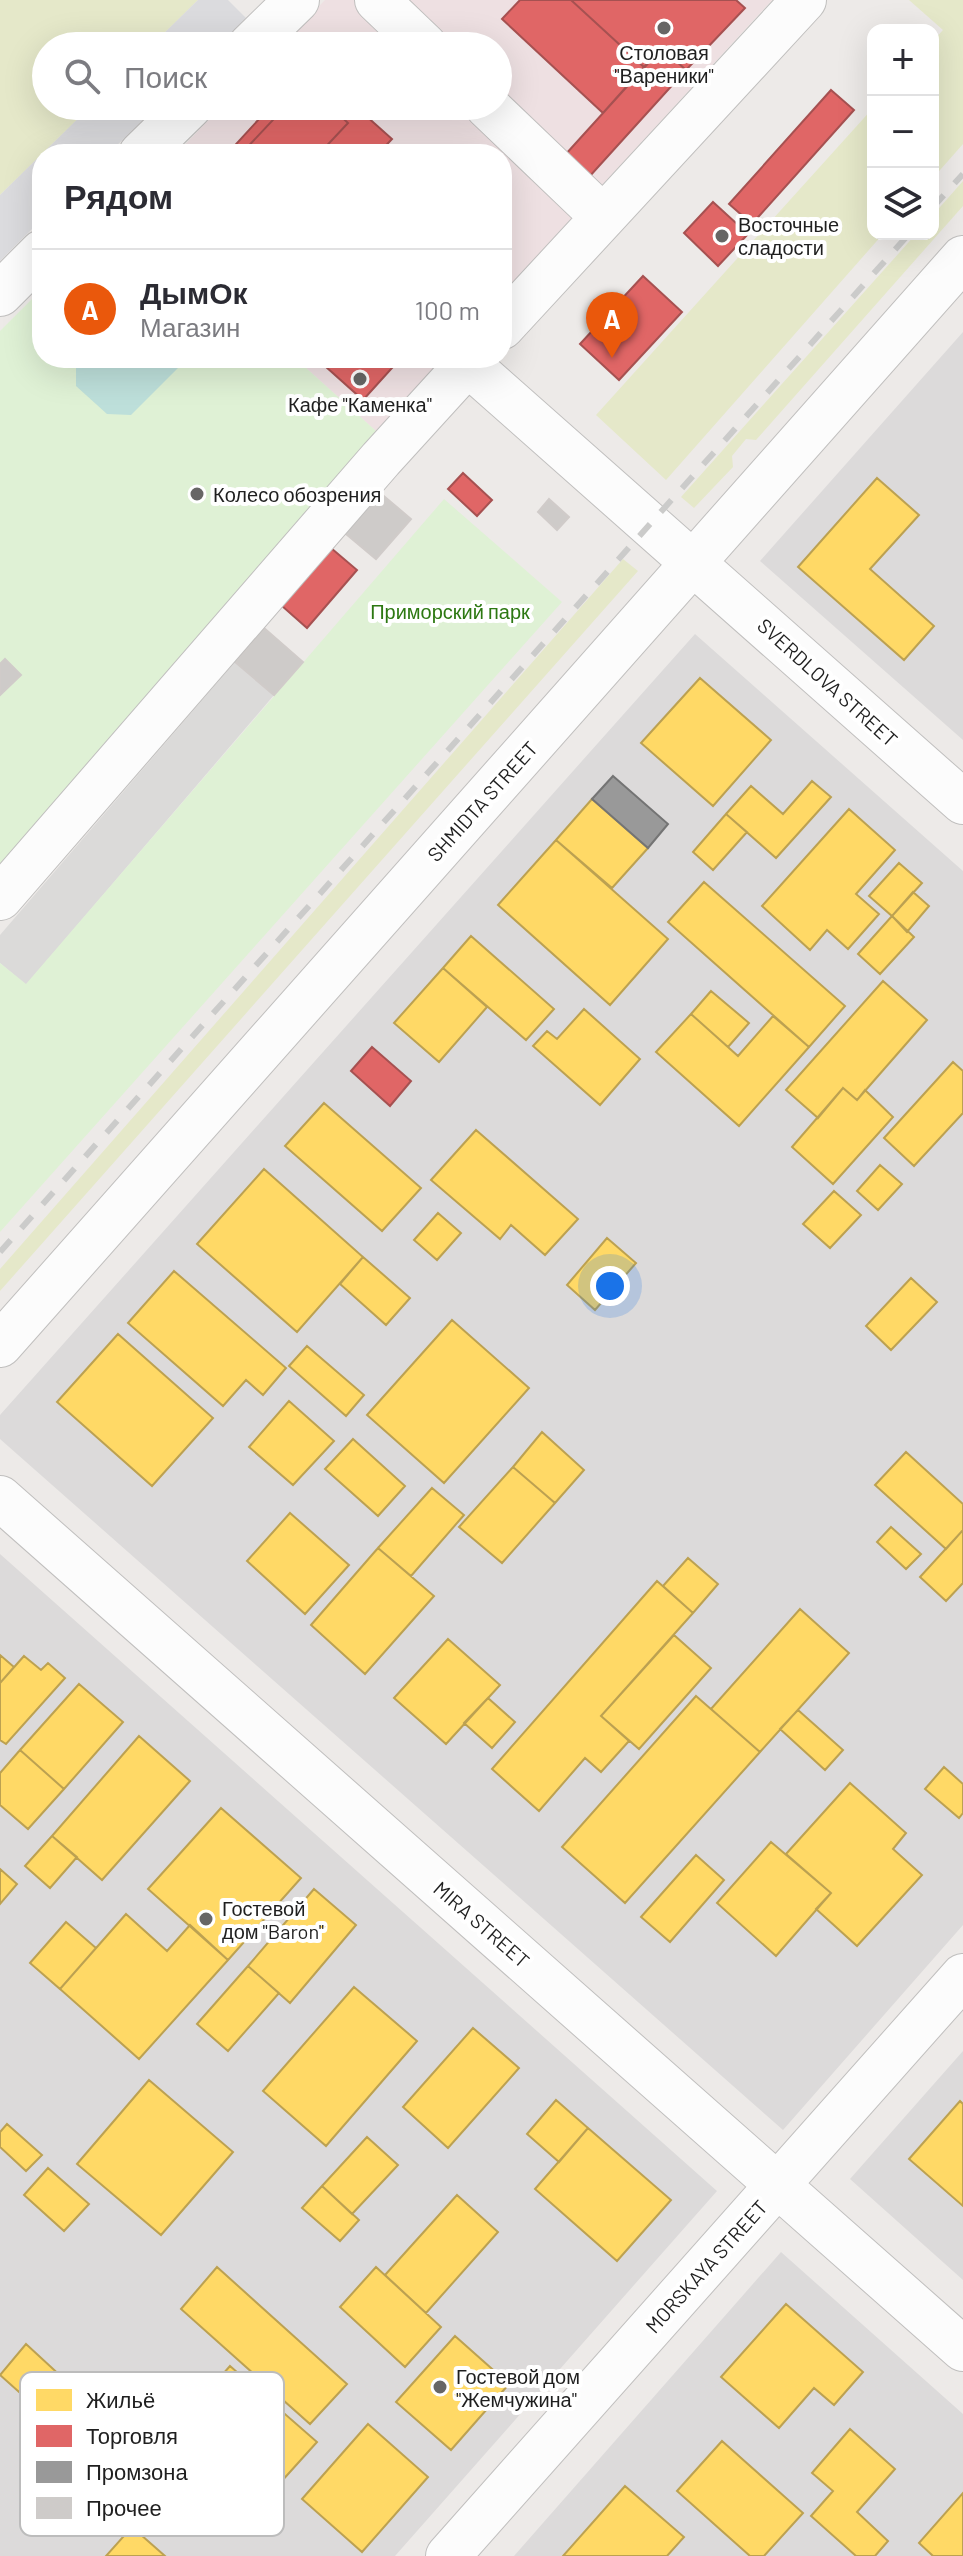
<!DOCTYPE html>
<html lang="ru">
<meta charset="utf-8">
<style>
:root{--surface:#fff;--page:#f2f2f3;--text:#2b2b33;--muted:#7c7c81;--line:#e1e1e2;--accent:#ea580c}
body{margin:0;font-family:Barlow,sans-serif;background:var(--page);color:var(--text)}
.controls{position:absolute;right:24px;top:24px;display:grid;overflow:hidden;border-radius:16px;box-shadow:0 8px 32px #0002}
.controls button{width:72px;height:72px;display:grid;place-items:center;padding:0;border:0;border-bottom:2px solid var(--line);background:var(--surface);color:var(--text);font:40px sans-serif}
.you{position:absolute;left:610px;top:1286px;width:28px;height:28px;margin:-20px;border:6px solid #fff;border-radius:50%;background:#1a73e8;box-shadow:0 0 0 12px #1a73e833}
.badge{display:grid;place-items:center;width:52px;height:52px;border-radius:50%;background:var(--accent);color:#fff;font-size:26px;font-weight:700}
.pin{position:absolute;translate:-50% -66px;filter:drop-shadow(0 2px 4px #0008)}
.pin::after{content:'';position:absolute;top:42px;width:28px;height:24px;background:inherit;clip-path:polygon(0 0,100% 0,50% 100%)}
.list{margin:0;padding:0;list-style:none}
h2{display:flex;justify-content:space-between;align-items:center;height:104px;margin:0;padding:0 32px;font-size:34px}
h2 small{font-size:26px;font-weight:400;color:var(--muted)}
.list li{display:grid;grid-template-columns:52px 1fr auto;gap:24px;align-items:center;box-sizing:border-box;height:120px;padding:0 32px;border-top:2px solid var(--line)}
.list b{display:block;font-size:30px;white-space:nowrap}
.list p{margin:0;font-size:26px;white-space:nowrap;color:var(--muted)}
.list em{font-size:26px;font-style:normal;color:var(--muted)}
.icon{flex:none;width:44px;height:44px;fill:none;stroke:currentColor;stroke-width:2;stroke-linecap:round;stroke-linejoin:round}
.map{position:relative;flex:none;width:963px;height:2556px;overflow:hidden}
.search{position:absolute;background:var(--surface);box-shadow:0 8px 32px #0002;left:32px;top:32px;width:480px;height:88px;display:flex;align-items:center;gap:20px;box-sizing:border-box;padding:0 28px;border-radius:44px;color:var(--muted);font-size:30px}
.panel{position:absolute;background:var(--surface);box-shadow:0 8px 32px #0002;left:32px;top:144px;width:480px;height:224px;border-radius:32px}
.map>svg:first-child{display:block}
</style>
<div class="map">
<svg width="963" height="2556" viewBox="0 0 963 2556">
<rect width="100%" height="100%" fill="#edeae8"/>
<!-- residential -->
<path fill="#dcdada" d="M963 332V740L760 561Z
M695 634 963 871V1925L783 2130 0 1439V1415Z
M0 1554 717 2191 395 2556H0Z
M963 2051V2280L850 2179Z
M781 2252 963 2414V2556H514Z"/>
<!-- commercial -->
<path fill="#eee0e2" d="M325 0H772L502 294V154H176L222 106H498V46H280Z
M295 358H443L376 431Z"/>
<!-- religious -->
<path fill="#dbdad9" d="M235 662 274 695 26 985 0 963V935Z"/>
<!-- grass -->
<path fill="#e5e8c9" d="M0 0H198L151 46H46V106H91L0 195Z
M909 0H963V144L933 178V41L943 30Z
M873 108V234H883L666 480 596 415Z
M963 181V206L756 440 746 439 732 456 733 467 694 508 681 497 916 234H933V215Z
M623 559 638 571 0 1291V1269Z"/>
<!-- park -->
<path fill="#dff1d5" d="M42 289V358H295L376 431 0 866V331Z
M444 499 562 602 0 1232V963L26 984Z"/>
<!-- plaza -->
<path fill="#dbdbde" d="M198 0H228L246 18 218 46H151Z
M91 106H157L108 154H42V219L0 261V195Z"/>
<!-- water -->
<path fill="#bddfda" d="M80 358H181V365L131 415 107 414 76 386V362Z"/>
<!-- homes -->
<path fill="#ffd966" stroke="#bca151" stroke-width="2" d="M877 478 919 515 870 569 934 626 904 660 798 567Z
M700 678 771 740 713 806 641 743Z
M812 781 831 797 776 858 726 814 751 786 783 814Z
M592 799 648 848 612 888 556 840Z
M849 809 895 850 856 894 879 914 848 949 827 930 810 950 762 906Z
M726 814 747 832 713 870 693 852Z
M556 840 668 939 610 1005 498 905Z
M899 863 922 883 892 916 869 896Z
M704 882 845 1006 809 1047 668 922Z
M913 892 929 906 907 932 892 916Z
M892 916 914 937 880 974 858 954Z
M471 936 554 1009 526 1040 443 968Z
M443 968 487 1007 439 1062 394 1023Z
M883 981 927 1020 857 1100 843 1088 818 1118 786 1090Z
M711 991 749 1023 728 1047 691 1014Z
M584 1009 640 1059 600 1105 533 1046 547 1031 557 1039Z
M691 1014 738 1056 773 1016 809 1047 739 1126 656 1052Z
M953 1062 963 1071V1113L914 1166 884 1138Z
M843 1088 857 1100 865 1090 893 1117 833 1184 792 1147Z
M324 1103 421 1188 382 1231 285 1146Z
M476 1130 578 1219 545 1255 511 1225 500 1239 431 1180Z
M880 1165 902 1184 878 1210 857 1191Z
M264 1169 363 1257 297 1332 197 1244Z
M834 1191 861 1215 830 1248 803 1224Z
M438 1213 461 1233 437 1260 414 1240Z
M607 1238 636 1263 595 1310 567 1285Z
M363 1257 410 1298 386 1325 340 1284Z
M174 1271 286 1368 263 1395 246 1380 223 1406 128 1323Z
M911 1278 937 1302 891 1350 866 1326Z
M452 1320 529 1388 444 1483 367 1415Z
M118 1334 213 1418 152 1486 57 1402Z
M307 1346 364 1395 346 1416 289 1366Z
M289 1401 334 1441 293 1485 249 1447Z
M542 1432 584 1470 555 1503 513 1467Z
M353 1439 405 1486 378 1516 325 1469Z
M906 1452 963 1504V1530L946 1549 875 1485Z
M513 1467 555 1503 502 1563 459 1527Z
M432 1488 464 1515 411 1576 378 1548Z
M290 1513 349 1565 305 1614 247 1561Z
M891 1527 921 1554 906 1569 877 1542Z
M963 1530V1583L946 1601 920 1577Z
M378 1548 434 1596 365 1674 311 1625Z
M688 1558 718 1584 693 1613 663 1586Z
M657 1581 693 1613 601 1716 629 1741 601 1772 585 1758 539 1811 492 1769Z
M800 1609 849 1653 760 1752 711 1709Z
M674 1635 711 1668 639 1749 601 1716Z
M448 1639 500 1685 446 1744 394 1698Z
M0 1655 14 1667 0 1683Z
M24 1656 41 1670 48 1663 65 1678 6 1744 0 1740V1683Z
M79 1684 123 1722 64 1789 20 1750Z
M696 1696 760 1752 625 1903 562 1847Z
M488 1698 515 1722 492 1748 464 1723Z
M798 1710 843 1750 825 1770 780 1729Z
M139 1736 190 1781 102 1880 52 1836Z
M20 1750 64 1789 28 1829 0 1805V1773Z
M944 1767 963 1784V1813L959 1818 925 1789Z
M850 1783 906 1833 893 1849 922 1875 857 1946 816 1909 831 1893 786 1854Z
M221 1808 301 1878 228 1960 148 1889Z
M52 1836 77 1857 50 1888 25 1866Z
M771 1842 831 1893 776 1956 717 1903Z
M696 1855 724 1880 670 1942 641 1917Z
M0 1869 17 1884 0 1904Z
M314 1889 356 1925 290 2003 248 1966Z
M126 1914 167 1951 190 1925 228 1960 139 2059 60 1989Z
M66 1922 96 1948 60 1989 30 1963Z
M248 1966 279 1993 228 2051 197 2024Z
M354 1987 417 2041 326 2146 263 2091Z
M473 2028 519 2068 448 2148 403 2107Z
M149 2080 233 2152 161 2235 77 2164Z
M556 2100 588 2128 559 2162 527 2134Z
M960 2101 963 2104V2206L909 2159Z
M7 2124 42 2155 26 2171 0 2147V2132Z
M588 2128 671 2200 617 2261 535 2189Z
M367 2137 398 2165 352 2214 322 2186Z
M48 2168 89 2204 64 2231 24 2195Z
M322 2186 359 2220 340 2241 302 2208Z
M457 2195 498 2232 426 2313 385 2275Z
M217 2267 347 2384 310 2424 181 2309Z
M376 2267 441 2327 405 2367 340 2307Z
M786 2304 863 2372 834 2405 814 2388 779 2428 721 2377Z
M455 2336 509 2384 451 2450 396 2402Z
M26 2344 64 2379 37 2408 0 2375Z
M230 2366 317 2442 280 2483 194 2407Z
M368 2424 428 2477 362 2552 302 2499Z
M850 2429 895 2469 857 2512 888 2541 875 2556H856L811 2516 833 2491 812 2473Z
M722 2441 803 2513 764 2556H750L677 2491Z
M625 2486 684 2537 667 2556H563Z
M963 2493V2556H933L919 2543Z
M132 2527 165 2556H106Z"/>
<!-- shops -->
<path fill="#e06666" stroke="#a65151" stroke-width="2" d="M520 0H571L644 67 603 113 502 19Z
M571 0H736L745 8 686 70 662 48 644 67Z
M662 48 686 70 589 177 565 155Z
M831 90 854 110 752 224 729 204Z
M271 106H355L392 139 378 154H227Z
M286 106H330L348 123 319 154H241Z
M713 202 748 234 718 266 684 233Z
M643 276 682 312 619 380 580 344Z
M316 358H401L363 400Z
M463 473 492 500 477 516 448 489Z
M331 548 357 570 307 628 282 606Z
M372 1047 411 1081 390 1106 351 1071Z"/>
<!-- industry -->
<path fill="#999" stroke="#747474" stroke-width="2" d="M613 776 668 824 648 848 592 799Z"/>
<!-- building -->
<path fill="#cecbc9" stroke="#d0cbc9" stroke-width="2" d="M379 492 411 519 376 559 345 533Z
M549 499 569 517 557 530 538 512Z
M264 628 303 662 274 695 235 662Z
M5 659 21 675 0 695V664Z"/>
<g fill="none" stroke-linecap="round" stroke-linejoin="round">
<defs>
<path id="minor" d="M377 0 425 46
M250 46 297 0
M487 106 603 217
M141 154 190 106
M0 294 42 252
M502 327 804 0
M468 364 963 802
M0 898 381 459 473 358
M0 1345 963 258
M0 1498 963 2349
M448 2556 963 1976"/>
</defs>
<!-- minor casing -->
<use href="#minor" stroke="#c0bfbe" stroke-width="46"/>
<!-- minor -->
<use href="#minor" stroke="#fcfcfc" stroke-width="44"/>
<!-- rail -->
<path stroke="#cbcbca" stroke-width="6" stroke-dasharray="16 16" stroke-linecap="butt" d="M933 207 963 174
M0 1252 909 234"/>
</g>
<!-- markers -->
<g fill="#676665" stroke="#fff" stroke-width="3">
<circle cx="664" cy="28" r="8"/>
<circle cx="722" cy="236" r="8"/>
<circle cx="360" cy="379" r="8"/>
<circle cx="197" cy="494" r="8"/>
<circle cx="206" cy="1919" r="8"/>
<circle cx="440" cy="2387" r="8"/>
</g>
<g text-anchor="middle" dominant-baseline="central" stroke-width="8" stroke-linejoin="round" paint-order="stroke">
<!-- poi labels -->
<g font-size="20" fill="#1f1f1f" stroke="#fff" text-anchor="start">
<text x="664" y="52" text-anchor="middle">Столовая<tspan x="664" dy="23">"Вареники"</tspan></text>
<text x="738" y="224">Восточные<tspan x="738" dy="23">сладости</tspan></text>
<text x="360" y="404" text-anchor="middle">Кафе "Каменка"</text>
<text x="213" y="494">Колесо обозрения</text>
<text x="222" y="1908">Гостевой<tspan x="222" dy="23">дом "Baron"</tspan></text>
<text x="456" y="2376">Гостевой дом<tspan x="456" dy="23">"Жемчужина"</tspan></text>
</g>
<!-- park labels -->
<g font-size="20" fill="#2d7812" stroke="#fff">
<text x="450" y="611">Приморский парк</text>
</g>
<!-- street labels -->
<g font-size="20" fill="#1f1f1f" stroke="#fff">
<text transform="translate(828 682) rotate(42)">SVERDLOVA STREET</text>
<text transform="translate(482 801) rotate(-48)">SHMIDTA STREET</text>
<text transform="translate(482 1924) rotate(41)">MIRA STREET</text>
<text transform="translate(706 2266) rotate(-48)">MORSKAYA STREET</text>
</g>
</g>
<!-- legend -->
<rect x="20" y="2372" width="264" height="164" rx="12" fill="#fff" stroke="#bcbcbc" stroke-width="2"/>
<rect x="36" y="2389" width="36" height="22" fill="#ffd966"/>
<rect x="36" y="2425" width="36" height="22" fill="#e06666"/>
<rect x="36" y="2461" width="36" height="22" fill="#999"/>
<rect x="36" y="2497" width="36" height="22" fill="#cecbc9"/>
<g font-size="22" fill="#1f1f1f">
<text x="86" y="2408">Жильё</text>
<text x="86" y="2444">Торговля</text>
<text x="86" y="2480">Промзона</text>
<text x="86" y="2516">Прочее</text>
</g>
</svg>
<div class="controls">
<button>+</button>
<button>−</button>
<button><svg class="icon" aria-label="layers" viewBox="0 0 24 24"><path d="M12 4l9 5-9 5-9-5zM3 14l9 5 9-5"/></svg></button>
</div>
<div class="you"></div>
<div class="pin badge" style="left:612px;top:358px">A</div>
<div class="search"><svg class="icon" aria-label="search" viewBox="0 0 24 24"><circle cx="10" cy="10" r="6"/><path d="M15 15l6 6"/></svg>Поиск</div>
<section class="panel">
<h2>Рядом<small></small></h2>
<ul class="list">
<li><span class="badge">A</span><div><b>ДымОк</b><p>Магазин</p></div><em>100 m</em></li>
</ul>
</section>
</div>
